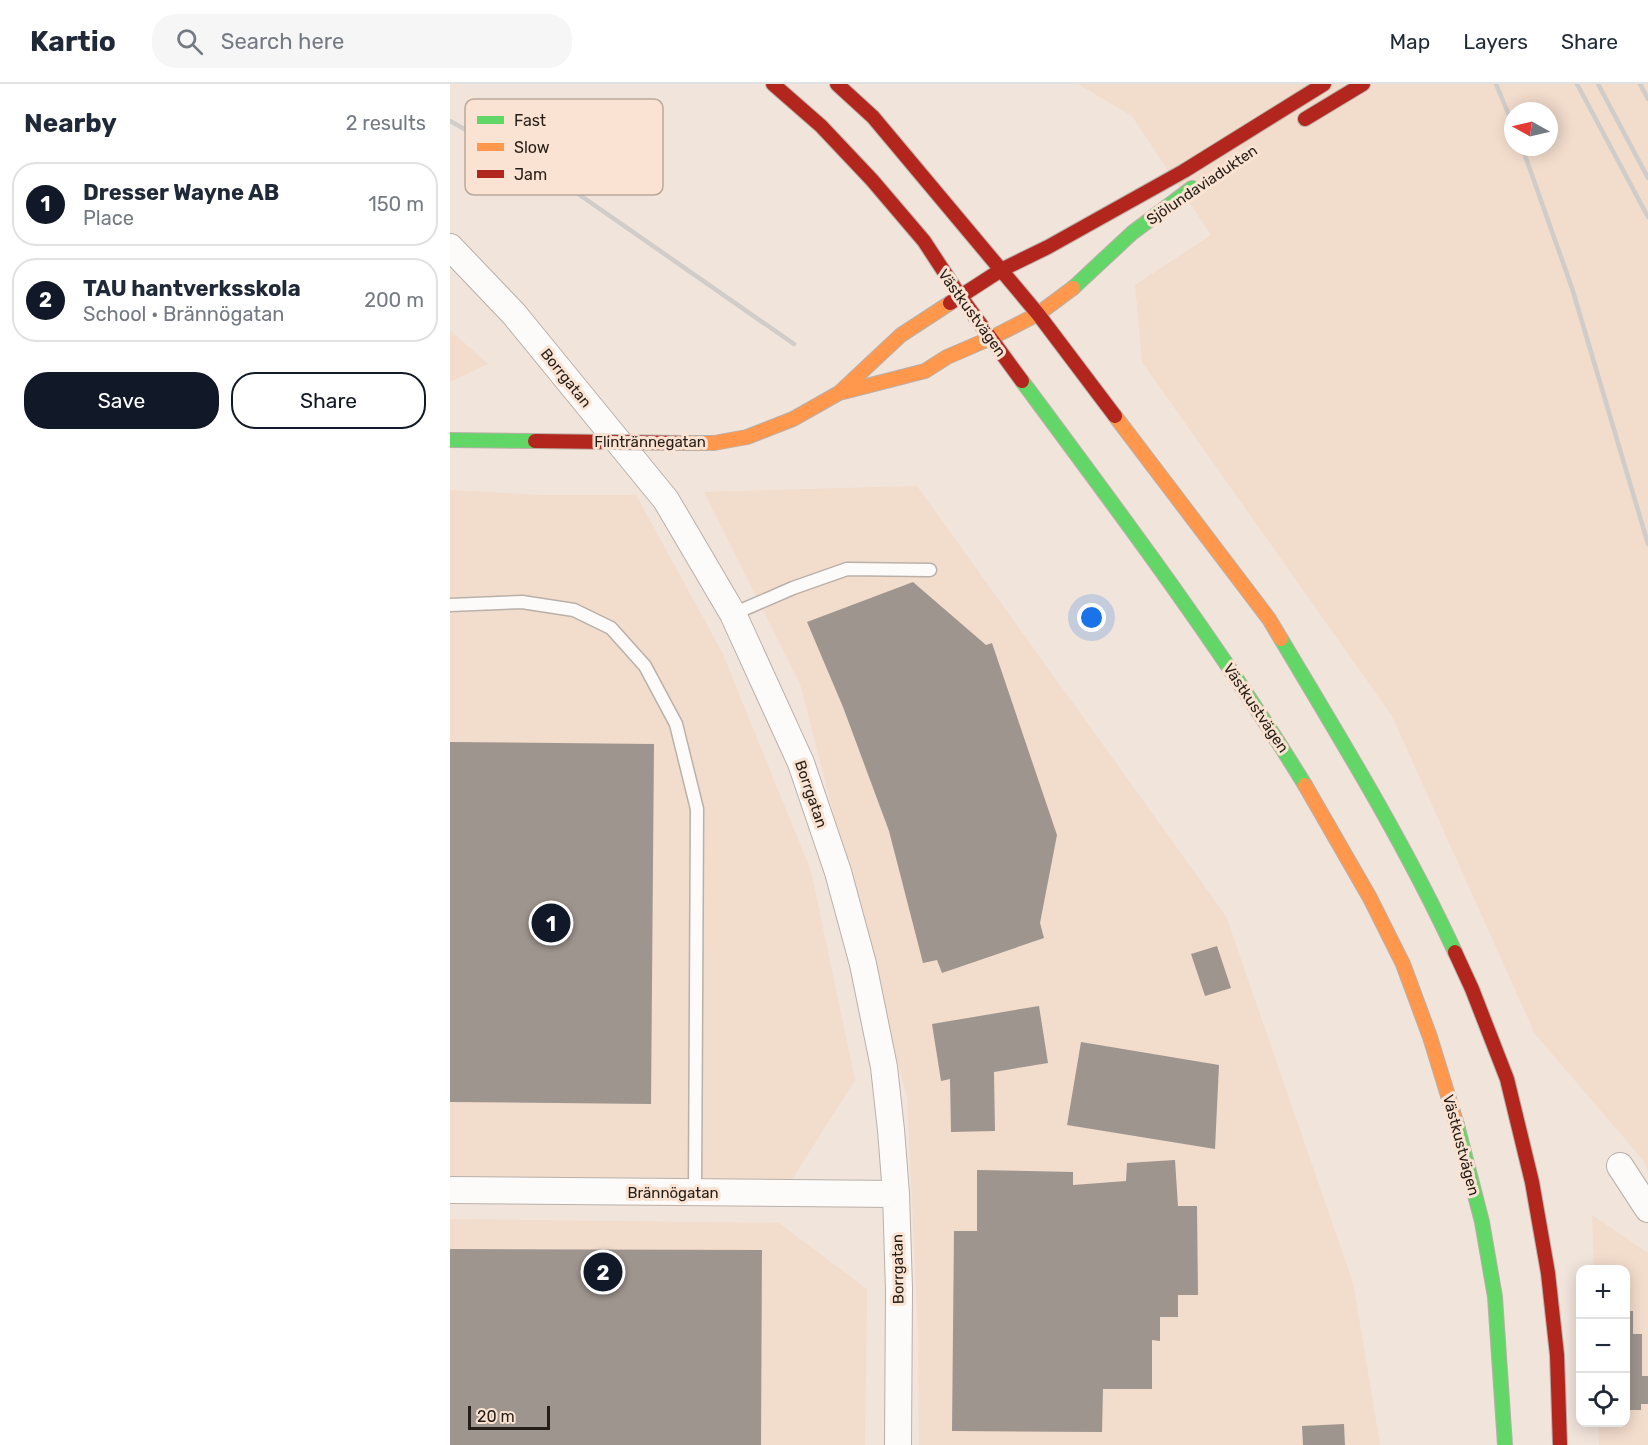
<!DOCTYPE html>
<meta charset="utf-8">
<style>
:root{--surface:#fff;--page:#f6f6f7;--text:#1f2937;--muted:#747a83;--line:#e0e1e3;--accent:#111827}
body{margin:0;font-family:Rubik,sans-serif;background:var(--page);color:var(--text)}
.controls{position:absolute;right:18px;bottom:18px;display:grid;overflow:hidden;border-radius:12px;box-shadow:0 3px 15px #0003}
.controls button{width:54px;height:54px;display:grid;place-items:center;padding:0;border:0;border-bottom:2px solid var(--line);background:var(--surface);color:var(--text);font:30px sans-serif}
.compass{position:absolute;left:1054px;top:18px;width:54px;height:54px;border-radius:50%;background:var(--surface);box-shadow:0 3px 15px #0003;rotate:278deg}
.scale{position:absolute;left:18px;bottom:15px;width:82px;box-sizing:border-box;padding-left:6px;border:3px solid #251d17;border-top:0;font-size:16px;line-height:21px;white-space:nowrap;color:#251d17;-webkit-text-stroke:4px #fae3d2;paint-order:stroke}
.you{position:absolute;left:642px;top:534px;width:21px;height:21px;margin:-15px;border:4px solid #fff;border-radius:50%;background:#1a73e8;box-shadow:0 0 0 9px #1a73e833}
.badge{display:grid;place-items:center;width:39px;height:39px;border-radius:50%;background:var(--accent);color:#fff;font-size:20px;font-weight:700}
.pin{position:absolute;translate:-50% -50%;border:3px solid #fff;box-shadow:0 2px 6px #0006}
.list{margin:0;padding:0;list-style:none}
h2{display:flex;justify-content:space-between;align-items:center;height:78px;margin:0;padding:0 24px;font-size:26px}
h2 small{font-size:20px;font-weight:400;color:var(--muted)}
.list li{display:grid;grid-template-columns:39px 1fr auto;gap:18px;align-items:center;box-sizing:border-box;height:84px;margin:0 12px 12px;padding:0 12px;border:2px solid var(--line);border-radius:24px}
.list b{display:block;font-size:22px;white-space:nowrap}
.list p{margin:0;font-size:20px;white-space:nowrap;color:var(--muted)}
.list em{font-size:20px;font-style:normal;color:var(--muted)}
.actions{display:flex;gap:12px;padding:18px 24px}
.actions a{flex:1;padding:14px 0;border:2px solid var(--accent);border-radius:24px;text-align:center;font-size:21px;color:var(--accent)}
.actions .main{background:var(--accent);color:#fff}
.icon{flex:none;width:33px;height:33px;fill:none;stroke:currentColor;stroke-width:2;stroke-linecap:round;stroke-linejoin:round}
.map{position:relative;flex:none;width:1198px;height:1361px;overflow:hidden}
header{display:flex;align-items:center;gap:36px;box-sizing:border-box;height:84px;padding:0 30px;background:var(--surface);border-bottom:2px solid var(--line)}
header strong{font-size:28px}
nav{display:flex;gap:33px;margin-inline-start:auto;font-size:21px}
.search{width:420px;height:54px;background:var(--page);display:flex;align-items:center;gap:15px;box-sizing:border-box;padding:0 21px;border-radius:24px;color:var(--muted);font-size:22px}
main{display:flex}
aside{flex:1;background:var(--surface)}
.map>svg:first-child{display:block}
</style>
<header>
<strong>Kartio</strong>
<div class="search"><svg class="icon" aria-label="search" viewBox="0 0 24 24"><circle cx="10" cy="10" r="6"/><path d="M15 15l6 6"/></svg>Search here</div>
<nav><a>Map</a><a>Layers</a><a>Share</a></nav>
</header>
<main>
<aside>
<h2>Nearby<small>2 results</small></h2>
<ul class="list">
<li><span class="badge">1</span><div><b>Dresser Wayne AB</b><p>Place</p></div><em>150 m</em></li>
<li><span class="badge">2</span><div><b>TAU hantverksskola</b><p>School · Brännögatan</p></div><em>200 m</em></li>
</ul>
<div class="actions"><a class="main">Save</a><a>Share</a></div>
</aside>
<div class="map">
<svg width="1198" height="1361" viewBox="0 0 1198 1361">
<rect width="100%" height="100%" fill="#f1e4db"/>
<!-- built -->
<path fill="#f2dccc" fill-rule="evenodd" d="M628 0H1198V1087L1193 1076 1085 950 942 632 692 278 685 201 761 151 682 32ZM1063 27H1099V63H1063Z
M0 246 38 280 0 298Z
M467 402 776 832 903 1199 930 1361H469L468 1249 457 1013 350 600 254 408Z
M0 406 91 411H186L272 568 361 787 405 996 339 1100 0 1096Z
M1142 1131 1198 1169V1361H1149L1148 1339 1176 1338V1186L1144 1185Z
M0 1135 329 1139 417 1205 415 1361H0Z"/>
<!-- building -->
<path fill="#9f958f" d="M463 498 536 561 542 559 607 751 590 839 594 854 492 889 487 876 473 879 439 747 393 623 357 538Z
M0 658 204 660 201 1020 0 1018Z
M767 862 781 904 755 912 741 870Z
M589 922 598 979 544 988 545 1047 501 1048 500 995 491 997 482 940Z
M631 958 769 981 765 1065 617 1041Z
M725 1076 728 1122H747L748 1211H728V1233H710V1257L702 1256V1305H653L652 1348 502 1347 504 1147H527V1086L623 1088V1101L676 1097 677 1079Z
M0 1165 312 1166 311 1361H0Z
M1176 1227H1183V1250H1192V1292H1198V1320H1191V1326H1176Z
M894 1340 895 1361H853L852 1342Z"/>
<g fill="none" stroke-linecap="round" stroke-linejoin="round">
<defs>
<path id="lane" d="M0 521 72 518 124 526 161 544 195 582 226 640 247 725 245 1109
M283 530 343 504 397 485 480 486"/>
<path id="street" d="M0 163 64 230 216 416 283 530 351 679 388 788 413 880 434 983 441 1046 446 1110 449 1205 448 1361
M1170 1082 1198 1125
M0 1106 446 1110"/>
<path id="fast" d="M623 204 682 149 742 104
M572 297C670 429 769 561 855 701
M0 356 85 357
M831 555C893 659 954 758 1005 868
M1007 1041 1032 1138 1045 1213 1055 1361"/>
<path id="slow" d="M393 308 475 287 497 273 541 254 588 230 623 204
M665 332 819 535 831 555
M231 359H264L297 353 343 335 389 309 451 251 500 219
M855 701 920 814 953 880 980 953 1007 1041"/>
<path id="jam" d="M323 0 371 42 422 96 474 157 510 212 572 297
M387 0 423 33 588 230 665 332
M855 35 913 0
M500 219 551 186 598 163 734 87 874 0
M1005 868 1022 905 1057 995 1082 1098 1098 1189 1107 1271 1110 1361"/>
</defs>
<!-- lane casing -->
<use href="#lane" stroke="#b9b0a9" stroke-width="15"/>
<!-- street casing -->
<use href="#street" stroke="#b9b0a9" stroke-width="28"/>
<!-- fast casing -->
<use href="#fast" stroke="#b9b0a9" stroke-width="16"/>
<!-- slow casing -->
<use href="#slow" stroke="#b9b0a9" stroke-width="16"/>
<!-- jam casing -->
<use href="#jam" stroke="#b9b0a9" stroke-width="16"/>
<!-- lane -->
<use href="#lane" stroke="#fdfbfa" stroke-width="12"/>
<!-- street -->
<use href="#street" stroke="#fdfbfa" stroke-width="26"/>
<!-- fast -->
<use href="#fast" stroke="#63d668" stroke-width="14"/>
<!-- slow -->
<use href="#slow" stroke="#ff974d" stroke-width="14"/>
<!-- jam -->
<use href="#jam" stroke="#b3261e" stroke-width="14"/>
<!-- rail -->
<path stroke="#d0ccc9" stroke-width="4.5" d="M1046 0 1063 41
M1127 0 1198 133
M1148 0 1198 94
M1190 0 1198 15
M0 37 124 107 344 260
M1072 63 1122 204 1198 460"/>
<defs>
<path id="jam-bridge" d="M85 357 231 359"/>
</defs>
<!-- jam-bridge casing -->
<use href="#jam-bridge" stroke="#b9b0a9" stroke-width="16" stroke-linecap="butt"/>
<!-- jam-bridge -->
<use href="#jam-bridge" stroke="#b3261e" stroke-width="14"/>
</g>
<g text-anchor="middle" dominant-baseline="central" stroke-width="6" stroke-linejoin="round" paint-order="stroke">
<!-- street labels -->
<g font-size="15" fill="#251d17" stroke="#fae3d2">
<text transform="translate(752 101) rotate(-34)">Sjölundaviadukten</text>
<text transform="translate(522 229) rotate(54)">Västkustvägen</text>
<text transform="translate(116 294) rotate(51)">Borrgatan</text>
<text x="200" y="358">Flintrännegatan</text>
<text transform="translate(806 624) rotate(56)">Västkustvägen</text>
<text transform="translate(361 710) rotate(71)">Borrgatan</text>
<text transform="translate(1011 1061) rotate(75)">Västkustvägen</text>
<text x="223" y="1109">Brännögatan</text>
<text transform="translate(448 1185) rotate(-91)">Borrgatan</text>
</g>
</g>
<!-- legend -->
<rect x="15" y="15" width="198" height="96" rx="9" fill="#fae3d2" stroke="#baa89a" stroke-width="1.5"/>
<rect x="27" y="32" width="27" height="8" fill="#63d668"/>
<rect x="27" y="59" width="27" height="8" fill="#ff974d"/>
<rect x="27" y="86" width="27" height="8" fill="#b3261e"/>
<g font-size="16" fill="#251d17">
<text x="64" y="42">Fast</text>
<text x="64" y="69">Slow</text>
<text x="64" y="96">Jam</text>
</g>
</svg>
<div class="controls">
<button>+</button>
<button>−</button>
<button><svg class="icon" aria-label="locate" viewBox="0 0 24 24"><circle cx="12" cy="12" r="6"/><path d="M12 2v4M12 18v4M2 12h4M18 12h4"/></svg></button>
</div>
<svg class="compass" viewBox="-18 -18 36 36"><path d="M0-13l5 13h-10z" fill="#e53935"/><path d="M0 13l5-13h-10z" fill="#747a83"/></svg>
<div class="scale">20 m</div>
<div class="you"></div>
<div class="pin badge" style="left:101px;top:839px">1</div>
<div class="pin badge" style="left:153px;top:1188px">2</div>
</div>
</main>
